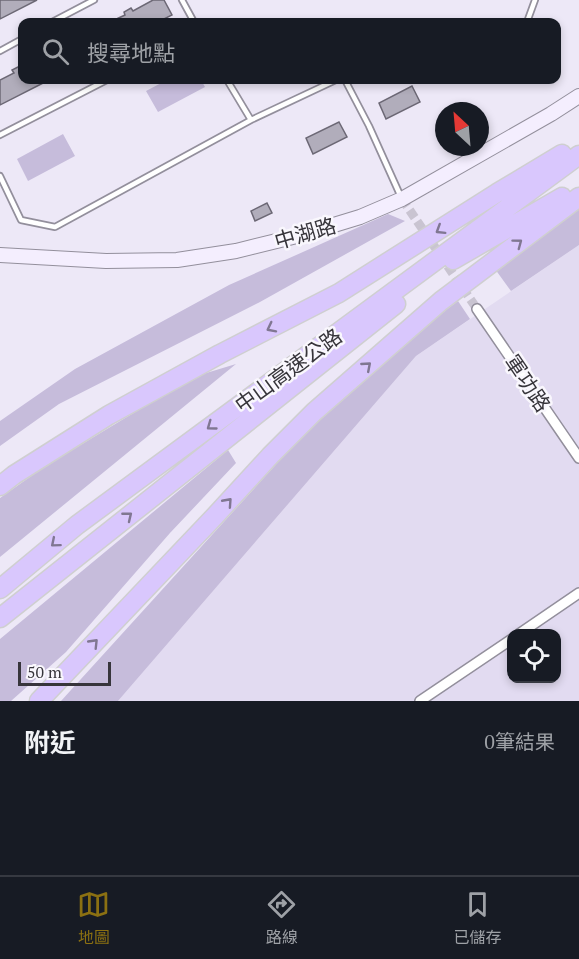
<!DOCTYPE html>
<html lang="zh-TW">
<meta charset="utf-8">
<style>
:root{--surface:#171b24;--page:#242831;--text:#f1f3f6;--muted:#9ea1a6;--line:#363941;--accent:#8b7012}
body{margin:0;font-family:"PT Serif","Noto Sans TC",serif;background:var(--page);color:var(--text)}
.controls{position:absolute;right:18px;bottom:18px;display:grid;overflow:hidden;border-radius:12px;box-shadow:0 3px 9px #0003}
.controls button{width:54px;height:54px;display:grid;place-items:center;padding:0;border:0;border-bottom:2px solid var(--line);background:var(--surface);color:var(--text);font:30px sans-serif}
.compass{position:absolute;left:435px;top:102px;width:54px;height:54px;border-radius:50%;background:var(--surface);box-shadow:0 3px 9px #0003;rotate:334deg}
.scale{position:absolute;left:18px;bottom:15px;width:93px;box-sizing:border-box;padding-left:6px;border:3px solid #37353b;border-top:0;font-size:16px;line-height:21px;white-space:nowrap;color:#37353b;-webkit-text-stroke:4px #f9f7fd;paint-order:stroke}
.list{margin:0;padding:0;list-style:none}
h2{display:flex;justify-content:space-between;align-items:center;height:78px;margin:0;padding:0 24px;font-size:26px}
h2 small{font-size:20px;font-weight:400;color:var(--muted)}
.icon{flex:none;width:33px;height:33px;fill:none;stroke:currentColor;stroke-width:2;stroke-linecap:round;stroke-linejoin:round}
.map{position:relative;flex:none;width:579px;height:701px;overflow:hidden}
.search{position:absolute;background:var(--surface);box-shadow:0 3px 9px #0003;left:18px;right:18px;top:18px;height:66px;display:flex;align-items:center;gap:15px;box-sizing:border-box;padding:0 21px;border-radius:12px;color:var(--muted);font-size:22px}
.sheet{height:174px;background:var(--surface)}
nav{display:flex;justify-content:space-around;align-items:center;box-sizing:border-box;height:84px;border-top:2px solid var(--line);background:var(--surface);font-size:16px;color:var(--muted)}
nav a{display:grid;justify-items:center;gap:3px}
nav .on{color:var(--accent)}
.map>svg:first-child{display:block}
</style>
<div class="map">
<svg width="579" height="701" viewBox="0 0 579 701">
<rect width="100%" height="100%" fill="#ede8f7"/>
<!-- built -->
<path fill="#e2dbf1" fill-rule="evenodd" d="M579 245V701H118L416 356ZM512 634H556V678H512Z"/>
<!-- green -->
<path fill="#c6bcdb" d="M167 80H201L205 87 158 112 146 91Z
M63 134 75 156 28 181 17 159Z
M579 205V245L511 291 495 269Z
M388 214 405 221 260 302 59 404 0 446V421L75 369 229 285Z
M458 301 470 319 416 356 118 701H61L300 438 419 330Z
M236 364 0 557V498L44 467 193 377Z
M228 450 236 463 170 533 66 652 11 701H0V639Z"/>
<!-- building -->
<path fill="#b1adbb" stroke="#6c6875" stroke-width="1.5" d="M0 0H37L0 19Z
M153 0H164L172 15 158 22H110L125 15 124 12 131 8 133 11Z
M20 66 22 68V80H49L0 105V80L14 73 12 70Z
M412 86 420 102 386 119 379 103Z
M339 122 347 137 313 154 306 138Z
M267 203 272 213 255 221 251 211Z"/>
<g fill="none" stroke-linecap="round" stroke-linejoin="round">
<!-- street-tunnel -->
<path stroke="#c9c4d1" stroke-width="9" stroke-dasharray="9 4.5" stroke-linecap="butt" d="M402 199 477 309"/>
<defs>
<path id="lane" d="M182 0 194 22
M52 22 94 0
M527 22 535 0
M0 51 22 39
M227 80 251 120
M345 80 369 126 401 197
M0 135 107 80
M0 176 21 220 55 227 251 120 336 80"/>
<path id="street" d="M477 309 579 458
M519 634 579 593
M420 701 512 639"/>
<path id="secondary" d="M0 255 106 261 177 260 236 251 301 235 360 217 402 199 551 114 579 96"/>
<path id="highway" d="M453 260 562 197
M0 486 14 475 109 415 220 354 339 293 497 193 562 154
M0 589 77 525 579 155
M0 618 396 304
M39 701 215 516 270 456 314 412 441 301 579 197"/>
</defs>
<!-- lane casing -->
<use href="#lane" stroke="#938f9c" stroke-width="8"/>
<!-- street casing -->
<use href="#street" stroke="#938f9c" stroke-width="12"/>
<!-- secondary casing -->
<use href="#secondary" stroke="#938f9c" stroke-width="16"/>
<!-- highway casing -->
<use href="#highway" stroke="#cfcfd0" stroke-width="21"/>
<!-- lane -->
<use href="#lane" stroke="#fff" stroke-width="4.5"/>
<!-- street -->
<use href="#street" stroke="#fff" stroke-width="9"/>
<!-- secondary -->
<use href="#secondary" stroke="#f4eefe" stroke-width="14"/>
<!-- highway -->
<use href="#highway" stroke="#d9c7fd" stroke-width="18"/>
</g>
<!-- one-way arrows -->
<defs><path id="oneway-chevron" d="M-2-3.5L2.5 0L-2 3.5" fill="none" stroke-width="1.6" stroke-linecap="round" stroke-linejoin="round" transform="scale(1.5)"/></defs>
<g stroke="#807792">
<use href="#oneway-chevron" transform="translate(440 230) rotate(148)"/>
<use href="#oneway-chevron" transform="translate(518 243) rotate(-37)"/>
<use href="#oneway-chevron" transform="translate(271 328) rotate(153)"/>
<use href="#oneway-chevron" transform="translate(367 366) rotate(-41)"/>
<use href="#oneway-chevron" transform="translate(211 426) rotate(144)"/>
<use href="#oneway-chevron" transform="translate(228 502) rotate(-48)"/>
<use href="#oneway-chevron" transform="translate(128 516) rotate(-39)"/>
<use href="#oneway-chevron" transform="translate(55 543) rotate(140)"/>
<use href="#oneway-chevron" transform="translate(94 643) rotate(-46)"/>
</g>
<g text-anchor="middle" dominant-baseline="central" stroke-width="5" stroke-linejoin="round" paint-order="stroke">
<!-- street labels -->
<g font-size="21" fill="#37353b" stroke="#f9f7fd">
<text transform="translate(305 233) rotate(-16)">中湖路</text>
<text transform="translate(288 370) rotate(-36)">中山高速公路</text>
<text transform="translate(528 383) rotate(56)">軍功路</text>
</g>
</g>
</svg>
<div class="controls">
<button><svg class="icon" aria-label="locate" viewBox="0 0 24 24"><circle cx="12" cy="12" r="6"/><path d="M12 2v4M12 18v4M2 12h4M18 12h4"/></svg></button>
</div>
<svg class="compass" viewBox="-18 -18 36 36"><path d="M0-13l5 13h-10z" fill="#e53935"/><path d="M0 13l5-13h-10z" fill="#9ea1a6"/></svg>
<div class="scale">50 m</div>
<div class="search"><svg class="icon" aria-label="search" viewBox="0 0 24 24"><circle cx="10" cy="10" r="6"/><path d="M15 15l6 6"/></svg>搜尋地點</div>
</div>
<section class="sheet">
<h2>附近<small>0筆結果</small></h2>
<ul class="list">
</ul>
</section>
<nav>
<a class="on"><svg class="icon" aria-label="map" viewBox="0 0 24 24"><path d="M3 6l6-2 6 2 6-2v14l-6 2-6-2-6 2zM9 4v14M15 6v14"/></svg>地圖</a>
<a><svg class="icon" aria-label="directions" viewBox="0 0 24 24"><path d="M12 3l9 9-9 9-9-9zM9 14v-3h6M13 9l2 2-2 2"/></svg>路線</a>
<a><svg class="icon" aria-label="saved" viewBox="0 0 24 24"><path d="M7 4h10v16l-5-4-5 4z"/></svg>已儲存</a>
</nav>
